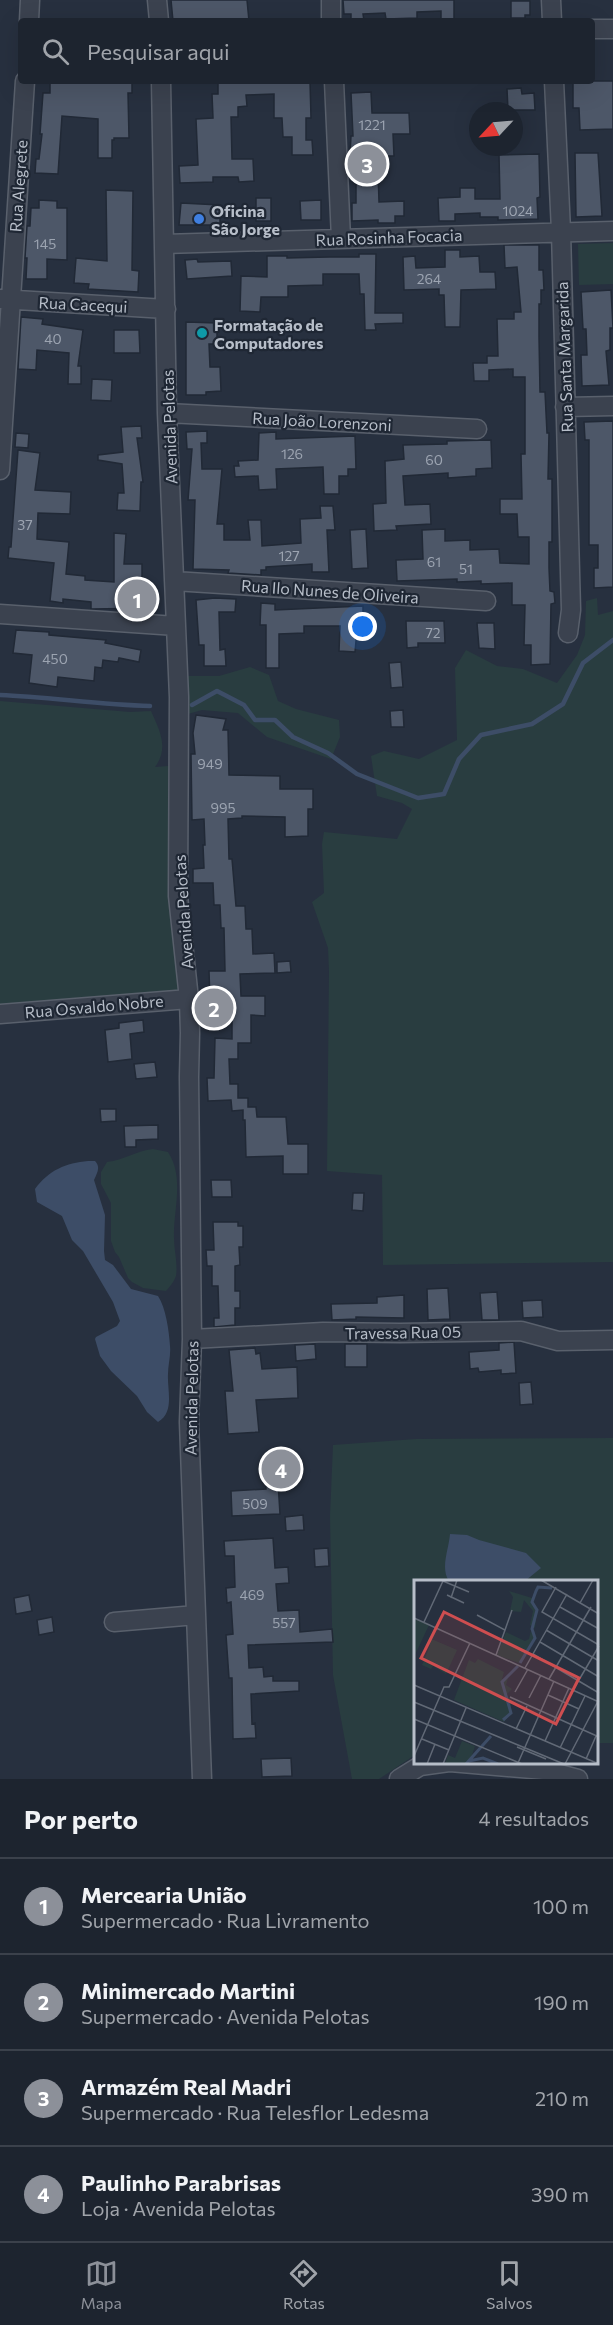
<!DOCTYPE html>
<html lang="pt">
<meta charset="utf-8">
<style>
:root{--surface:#1d242f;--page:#252c37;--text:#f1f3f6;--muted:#a0a4aa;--line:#3b414b;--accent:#8c9099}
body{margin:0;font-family:Commissioner,sans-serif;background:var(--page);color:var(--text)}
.compass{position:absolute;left:469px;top:102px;width:54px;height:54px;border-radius:50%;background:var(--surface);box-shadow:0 6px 24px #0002;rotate:244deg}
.you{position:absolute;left:363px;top:627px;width:21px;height:21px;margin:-15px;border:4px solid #fff;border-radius:50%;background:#1a73e8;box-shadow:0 0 0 9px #1a73e833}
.badge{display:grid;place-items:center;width:39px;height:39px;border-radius:50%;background:var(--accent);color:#fff;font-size:20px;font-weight:700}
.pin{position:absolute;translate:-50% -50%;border:3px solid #fff;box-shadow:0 2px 6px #0006}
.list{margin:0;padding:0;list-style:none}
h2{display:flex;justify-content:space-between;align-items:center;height:78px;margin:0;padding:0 24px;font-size:26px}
h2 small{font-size:20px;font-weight:400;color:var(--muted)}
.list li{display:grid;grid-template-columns:39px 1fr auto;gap:18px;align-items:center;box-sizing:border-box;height:96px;padding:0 24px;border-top:2px solid var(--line)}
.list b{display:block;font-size:22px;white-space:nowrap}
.list p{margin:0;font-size:20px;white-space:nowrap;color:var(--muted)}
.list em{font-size:20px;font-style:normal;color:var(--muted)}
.icon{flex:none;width:33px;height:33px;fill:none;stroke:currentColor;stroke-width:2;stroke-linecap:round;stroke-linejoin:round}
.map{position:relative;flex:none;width:613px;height:1779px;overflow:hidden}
.search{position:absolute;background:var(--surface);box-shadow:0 6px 24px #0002;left:18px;right:18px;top:18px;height:66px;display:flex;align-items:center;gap:15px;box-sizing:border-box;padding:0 21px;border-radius:6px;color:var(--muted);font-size:22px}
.sheet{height:462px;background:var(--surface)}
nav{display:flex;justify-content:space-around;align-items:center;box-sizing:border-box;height:84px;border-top:2px solid var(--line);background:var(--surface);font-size:16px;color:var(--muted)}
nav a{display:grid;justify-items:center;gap:3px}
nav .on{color:var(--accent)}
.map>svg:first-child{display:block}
</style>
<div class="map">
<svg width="613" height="1779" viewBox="0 0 613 1779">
<rect width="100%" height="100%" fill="#27303f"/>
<!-- green -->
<path fill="#293d40" d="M613 243V284L579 285 578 244Z
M597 598 598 615 613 611V1262L383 1265 382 1175 327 1171 329 971 328 948 312 902 324 893 322 844 324 832 397 839 412 809 402 803 377 796 371 756 384 751 419 759 457 740 455 668 466 650 497 666 523 669 557 683 577 655 585 635 586 601Z
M250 667 269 675 278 701 296 709 339 720 340 737 331 759 267 737 238 713 202 710 181 716 180 676H219Z
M0 701 130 712 151 711C160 731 169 748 155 767L181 765 185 991 0 1008Z
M153 1149 168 1152C185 1178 173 1210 174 1238 174 1251 178 1263 176 1276 174 1282 170 1286 166 1291L143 1288 132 1282 128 1278 119 1257 115 1252 111 1241V1203L101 1184V1172L107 1162C124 1160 136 1151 153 1149Z
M613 1438V1743H597L596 1581H415V1755L379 1779H352L333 1675 330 1516 333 1445 416 1439Z"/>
<!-- water -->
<path fill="#3d4d67" d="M88 1161H95C101 1167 97 1173 94 1180L105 1215 104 1251 105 1260 113 1265 131 1289 158 1296C166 1308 169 1331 170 1346 171 1355 168 1365 168 1374 167 1390 175 1412 158 1422L147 1412 137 1396 111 1371 100 1356 95 1339 96 1337 117 1326 120 1321 113 1302 83 1251 72 1240 62 1216 37 1202 35 1189C49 1170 66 1163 88 1161Z
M450 1534 467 1535 479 1540 526 1553 541 1568 525 1581H449C440 1568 449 1549 450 1534Z"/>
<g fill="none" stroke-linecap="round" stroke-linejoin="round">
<!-- stream -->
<path stroke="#3d4d67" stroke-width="4.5" d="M0 695C50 697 100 705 150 706
M192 705 217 691 244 705 255 720H275L293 737 328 753 357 774 418 798 444 794 459 759 481 735 532 724 563 704 583 663 613 640"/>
</g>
<!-- building -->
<path fill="#4d5768" stroke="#212936" stroke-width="1.5" d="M171 0H247L249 21H173Z
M343 0H454V19H441V11L417 12V18L386 19 385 13 363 14 364 21H351V14H344Z
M511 1H530V15H525V18H511Z
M50 81H132V93H128L129 138H114V140H112V158H98V119L62 116 58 174 35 173 36 159H39L42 134H40L43 93H50Z
M218 81H310L311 118H306V140H312L313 155H292V137H283L282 118H274V94L246 95 247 106 238 107V117H231L232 159H253L254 181 239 182 238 177H213V182L180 183 179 166 198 165 196 119 213 118 212 94H218Z
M573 81H613V129L580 130 579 108H573Z
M521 88 522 94 534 93 535 110H508L507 89Z
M371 92 372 113H409L410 134H393L394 156H387L388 171H378L379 202 404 201V216H395V223H378V220L352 221V203H356V171L349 172 351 136H353L351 93Z
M575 153H598L602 216 576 217Z
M539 154 540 197 537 198 538 219 498 220V217H480V213L455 214V221H439L438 198 460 197V188H475V199H500L499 155Z
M106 190 133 191 132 270 139 271 138 292 88 289 89 284 74 283 76 258 107 261Z
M256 198H271V221H256Z
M39 200 57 201V208H67V260L47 259V279H26L27 258H25L27 226H30L31 208H39Z
M321 200V220H301L300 201Z
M181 203 220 205V225H179Z
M504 245H539V270H543L544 290H541V304H539V337L540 392H545L547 433H549L548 479H552V542H549V568L550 591 554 592 555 603 551 604 550 664 531 665V645H524L525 605H512V583L481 584V581L457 582V579L397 581 396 560 423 559 422 530 445 529V541L470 540V550L499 549 500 563 529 564V537H518L517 514H500V499H522L521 454H525V377H513V369L489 370V381H474L473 363H487V356H498L497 319H514V312H521L517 267 505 268Z
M445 250H460V257L479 256 480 272H495L496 289 461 290 460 327H445L444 295H439V289L404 290 403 257 415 256 416 268 445 267Z
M359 254H376L375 313H403V323L375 324 376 330H365L364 294H360L359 274H323V285L288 286V297H261L260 312 240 311 241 276 267 277V256H287V258L329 257H359Z
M197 259 198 262 231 261 232 276 187 279 185 260Z
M611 290 613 328H610V350L606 351 609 385 582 386 581 355H587L586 329H583L581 292Z
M21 317 43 319 42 324 83 330 78 366H81V384H68L69 353 37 350 36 370 18 369Z
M186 322 217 323V344H209L210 367H220L221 391 206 392V395H186Z
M114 330H139L140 353H114Z
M92 379 112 380 111 401 91 400Z
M613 421V587L594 588V568H598V545H589V440H585L584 422Z
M141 426 142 438H137L143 482H141L140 511 117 510 118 493H124L122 464 98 460V455L123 452 121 427Z
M207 431V443H201L202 469H222L217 524H224V540H250L248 520H261L262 546 301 543 300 519 321 518 320 506H333L335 530H327L329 572H312V564L266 567V570H261V575L228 573 229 570 193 569 195 500H188L192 449H187L186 432Z
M276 432V439L355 436 356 469H348V476H339V494H324L323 467 276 469 277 489 259 490 258 476 235 477 234 466H239L238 461 258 460 259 433Z
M16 433 29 434 28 448 15 447Z
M491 440 492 468 476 469V476L448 478V473L403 476 405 505 430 504 431 524 396 526 397 530 374 531 373 504 386 503 385 461 404 459 403 445 447 444V441Z
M18 450 40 453 35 490 71 492 70 514 38 513 37 539 69 542 66 574 85 576V580L114 582V533L126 534 124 564H142V590H153L152 608 91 609V602L63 599V603L50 601 54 563 8 558 9 547H11Z
M366 529 368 568 352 569 350 530Z
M215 598 236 599 235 612H219L220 650 225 649 226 666H204V645H199L196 600Z
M261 603 275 604V610L363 606V630H357L355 652 339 651 340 626H304V633L279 634V668H266V625H260Z
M406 621H444L445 643H418V647L407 648Z
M477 623H494L495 649 479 648Z
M16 630 49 632V635L106 640 105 643 141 650 139 662 119 658 118 662 103 660 102 668 95 667 94 681 58 677 57 687 29 683 32 655 13 653Z
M401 662 403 687 391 688 389 663Z
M403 710 404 727H391L390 711Z
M196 715 226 719 223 730H228L229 775 280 776V789H313V809H308V836L285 837V817L242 816V818L228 819 229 859H232L236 906H245L246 929H252L253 954 274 953 275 973 240 974 241 996H265V1016L251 1015V1043H238V1059H229L230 1084H238V1098H248V1107H256L257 1117H286L288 1144H308V1174H283V1156L246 1157 245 1120H243V1110L232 1111 231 1100 208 1101 207 1078H214L215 1038 232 1039V1016L202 1015V1000H210L209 971H225L224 928H221L220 905H214L213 883H193V869L204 868 203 845H205L204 819 192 820 191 754H195L193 733Z
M290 961 291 972 277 973V962Z
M143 1020 144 1032 130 1034 132 1059 108 1062 105 1030 119 1028V1023Z
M155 1062 157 1077 136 1079 134 1064Z
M100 1109H116V1121L101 1122Z
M158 1125V1139L136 1140V1147H125L124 1126Z
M211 1180H231L232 1197H212Z
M353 1193H364L363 1211 352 1210Z
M213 1222H238V1226H243V1247H239L240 1265 235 1266V1291H240V1308H235V1325L214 1327V1318H219L218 1286H212V1266H207L206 1250H214Z
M448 1288 450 1319 428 1320 427 1289Z
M497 1292 499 1320H482L480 1293Z
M404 1295V1318L356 1317V1319L332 1320 331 1304 377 1303V1297Z
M542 1300 543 1317 523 1318 522 1301Z
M514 1342 516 1373 501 1374V1370L479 1372 478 1368 470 1369 469 1352 499 1350V1343Z
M315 1344 316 1359 296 1361 295 1345Z
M345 1344H367V1367H345Z
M255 1348 256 1354 260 1353 262 1369 297 1367 298 1398 256 1400 259 1432 228 1434 225 1391H233L229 1350Z
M531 1382 533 1404 520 1405 519 1383Z
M297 1455 299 1480 278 1482 280 1514 232 1516 231 1491 266 1489 264 1457Z
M303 1515 304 1530 286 1531 285 1517Z
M273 1538 275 1568 288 1567 289 1583 276 1584 278 1611 299 1610 300 1632 332 1629 333 1642 248 1645 249 1668 263 1667 264 1677 273 1676V1681H299V1691L251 1694 252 1724 255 1723 256 1738 233 1739 232 1678H229L226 1635 233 1634 231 1602 227 1603 226 1588 235 1587 234 1556H225L224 1541Z
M328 1548 329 1566 315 1567 314 1549Z
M29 1595 32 1611 16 1614 14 1598Z
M52 1617 54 1632 39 1635 37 1620Z
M291 1758 292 1776 262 1777 261 1759Z"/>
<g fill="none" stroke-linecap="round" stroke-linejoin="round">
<defs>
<path id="minor" d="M157 0 159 21
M331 0V21
M551 0 552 21
M29 21 30 0
M592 29H613
M161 81 167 413 179 697 178 896 189 999 190 1033 189 1077 192 1339 189 1422 202 1779
M334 81 341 239
M554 81 561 231 571 610 568 633
M164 244 613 231
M0 299 166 309
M565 407 613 406
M167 413 477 429
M0 470 25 81
M174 581 486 601
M0 614 176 626
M0 1014 189 999
M192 1339 323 1332 400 1333 521 1331 558 1341 613 1340
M114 1622 196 1615
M450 1762 544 1770 578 1779
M399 1779 420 1766 449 1762"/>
</defs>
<!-- minor casing -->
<use href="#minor" stroke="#59606c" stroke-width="21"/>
<!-- minor -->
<use href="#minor" stroke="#3b424f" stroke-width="18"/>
</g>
<!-- markers -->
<circle fill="#3f7fe0" stroke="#1f2734" stroke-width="2" cx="199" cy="219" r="6"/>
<circle fill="#0f9aa8" stroke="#1f2734" stroke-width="2" cx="202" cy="333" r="6"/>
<g text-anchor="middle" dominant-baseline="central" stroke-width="4.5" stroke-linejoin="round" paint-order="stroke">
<!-- number labels -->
<g font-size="14" fill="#9ca4b1">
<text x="372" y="124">1221</text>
<text x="518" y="210">1024</text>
<text x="45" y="243">145</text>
<text x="429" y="278">264</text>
<text x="53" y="338">40</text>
<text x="292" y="453">126</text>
<text x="434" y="459">60</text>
<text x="25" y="524">37</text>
<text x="289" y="555">127</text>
<text x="434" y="561">61</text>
<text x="466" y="568">51</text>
<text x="433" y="632">72</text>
<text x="55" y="658">450</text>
<text x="210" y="763">949</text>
<text x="223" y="807">995</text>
<text x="255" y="1503">509</text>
<text x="252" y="1594">469</text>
<text x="284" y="1622">557</text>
</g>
<!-- street labels -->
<g font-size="16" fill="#b7bec9" stroke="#1f2734">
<text transform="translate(18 186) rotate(-86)">Rua Alegrete</text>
<text transform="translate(389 237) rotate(-2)">Rua Rosinha Focacia</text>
<text transform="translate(83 304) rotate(3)">Rua Cacequi</text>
<text transform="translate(564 357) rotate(-92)">Rua Santa Margarida</text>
<text transform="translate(322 421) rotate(3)">Rua João Lorenzoni</text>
<text transform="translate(169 427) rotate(-92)">Avenida Pelotas</text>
<text transform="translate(330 591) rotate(4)">Rua Ilo Nunes de Oliveira</text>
<text transform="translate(183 912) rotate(-94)">Avenida Pelotas</text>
<text transform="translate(94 1006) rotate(-5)">Rua Osvaldo Nobre</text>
<text transform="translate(403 1332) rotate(-1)">Travessa Rua 05</text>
<text transform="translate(191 1398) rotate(-89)">Avenida Pelotas</text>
</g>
<!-- poi labels -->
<g font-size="16" font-weight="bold" fill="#b7bec9" stroke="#1f2734" text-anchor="start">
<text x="211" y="210">Oficina<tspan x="211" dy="18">São Jorge</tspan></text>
<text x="214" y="324">Formatação de<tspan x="214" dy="18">Computadores</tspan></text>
</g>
</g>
<!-- overview -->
<g transform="translate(414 1580)">
<rect width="184" height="184" fill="#27303f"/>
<path d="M95 11 118 18 123 29 121 48 116 45 119 31 110 20 107 32 96 31 99 17ZM0 38 15 45 0 77ZM92 52 111 61 115 59 117 51 120 57 105 83 83 75ZM15 58 43 70 32 94 19 86 17 89 8 85 16 66ZM64 79 90 92 88 99 94 98 92 105 98 109 92 115 97 120V133L90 142 40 120 55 80 61 83ZM48 161 61 166 55 184H31L34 175 41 178Z" fill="#293d40"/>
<path fill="none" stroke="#3d4d67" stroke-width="3" d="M106 83 121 58 118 49 123 30 118 22 122 11 124 7 138 8M89 140 97 133 88 102 104 86M55 181 69 178 84 184M52 184 77 156"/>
<path fill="none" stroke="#616976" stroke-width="1.5" d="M127 0 185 34M142 7 128 32 185 65M33 15 50 23M37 18 43 0M166 23 179 0M146 27 185 49M63 35 91 50 82 75M0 38 185 122M10 42 29 1 55 12M91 50 98 30M132 50 185 81M126 62 185 97M119 74 185 113M111 88 153 14M135 99 177 27M0 105 185 184M159 110 185 66M101 112 114 89M134 115 165 129M96 117 185 157M115 118 127 95M0 122 150 184M0 139 108 184M102 149 113 126M8 159 35 170M131 161 155 108M103 167 132 179M146 168 171 116M0 176 30 107H35L56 63M172 179 182 156M104 183 140 101M13 184 21 164M29 184 52 128M151 184 184 121"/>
<path fill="#ce4e50" fill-opacity="0.15" stroke="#ce4e50" stroke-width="3" d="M30 32 165 98 142 144 7 78Z"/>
<rect width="184" height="184" fill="none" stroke="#b7bec9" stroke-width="3"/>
</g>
</svg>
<svg class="compass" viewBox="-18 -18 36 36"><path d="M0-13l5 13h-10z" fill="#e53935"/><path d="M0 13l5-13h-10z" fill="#a0a4aa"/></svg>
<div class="you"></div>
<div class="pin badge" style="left:137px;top:599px">1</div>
<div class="pin badge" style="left:214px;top:1008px">2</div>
<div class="pin badge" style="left:367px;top:164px">3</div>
<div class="pin badge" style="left:281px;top:1469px">4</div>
<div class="search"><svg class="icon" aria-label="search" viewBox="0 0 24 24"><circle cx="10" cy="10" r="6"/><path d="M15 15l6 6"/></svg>Pesquisar aqui</div>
</div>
<section class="sheet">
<h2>Por perto<small>4 resultados</small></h2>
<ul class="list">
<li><span class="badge">1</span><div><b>Mercearia União</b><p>Supermercado · Rua Livramento</p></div><em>100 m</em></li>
<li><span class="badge">2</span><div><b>Minimercado Martini</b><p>Supermercado · Avenida Pelotas</p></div><em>190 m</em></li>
<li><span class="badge">3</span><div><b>Armazém Real Madri</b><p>Supermercado · Rua Telesflor Ledesma</p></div><em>210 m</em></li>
<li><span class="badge">4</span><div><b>Paulinho Parabrisas</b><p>Loja · Avenida Pelotas</p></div><em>390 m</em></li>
</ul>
</section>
<nav>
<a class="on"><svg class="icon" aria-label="map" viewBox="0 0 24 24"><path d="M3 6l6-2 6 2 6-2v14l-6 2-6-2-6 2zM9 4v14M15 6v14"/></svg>Mapa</a>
<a><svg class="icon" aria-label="directions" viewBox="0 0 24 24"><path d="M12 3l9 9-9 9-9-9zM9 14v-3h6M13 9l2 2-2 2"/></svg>Rotas</a>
<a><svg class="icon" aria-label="saved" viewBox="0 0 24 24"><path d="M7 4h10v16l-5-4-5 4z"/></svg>Salvos</a>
</nav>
